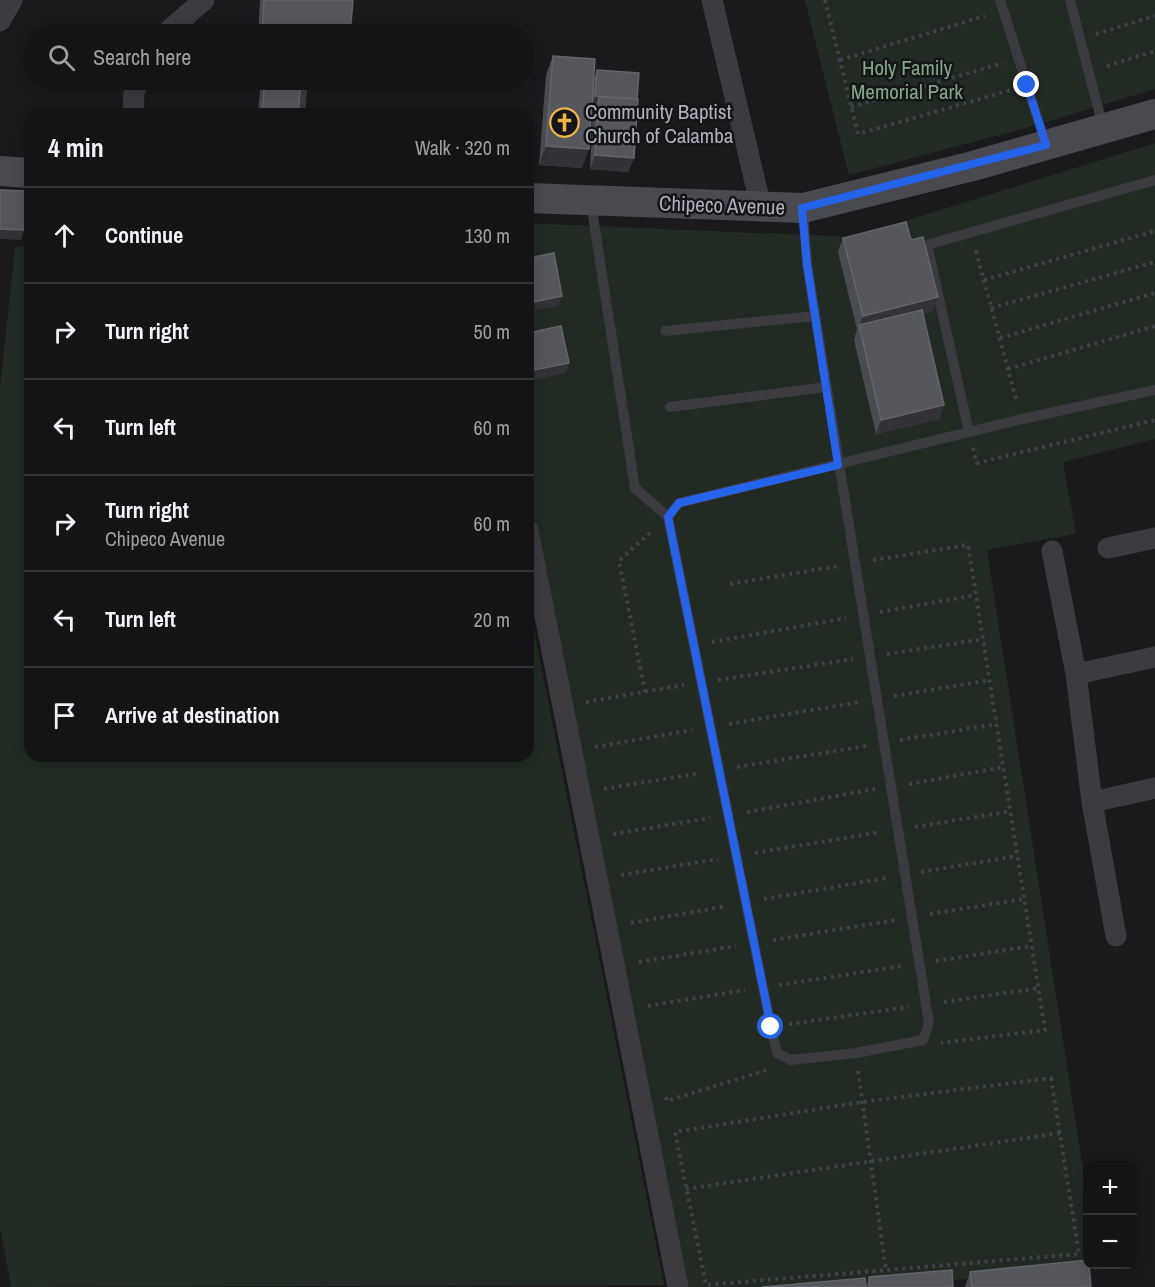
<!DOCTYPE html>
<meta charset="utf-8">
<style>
:root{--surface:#141315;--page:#212022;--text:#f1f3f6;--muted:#9d9ea0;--line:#333234}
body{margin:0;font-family:"Archivo Narrow",sans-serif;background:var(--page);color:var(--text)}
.controls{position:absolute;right:18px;bottom:18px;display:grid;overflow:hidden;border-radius:12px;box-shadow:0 3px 15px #0003}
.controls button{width:54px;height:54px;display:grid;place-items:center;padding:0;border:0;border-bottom:2px solid var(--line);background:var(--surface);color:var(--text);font:30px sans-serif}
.stop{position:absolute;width:18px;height:18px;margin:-14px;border:4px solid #2563eb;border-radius:50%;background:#fff}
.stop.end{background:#2563eb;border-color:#fff;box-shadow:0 2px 6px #0008}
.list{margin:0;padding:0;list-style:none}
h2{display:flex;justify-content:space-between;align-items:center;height:78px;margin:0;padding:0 24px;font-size:26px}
h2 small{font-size:20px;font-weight:400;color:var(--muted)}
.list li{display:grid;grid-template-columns:39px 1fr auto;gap:18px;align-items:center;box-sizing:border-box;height:96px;padding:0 24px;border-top:2px solid var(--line)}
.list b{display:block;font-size:22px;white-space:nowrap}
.list p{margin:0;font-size:20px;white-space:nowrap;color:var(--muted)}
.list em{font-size:20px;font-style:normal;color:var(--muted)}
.icon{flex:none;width:33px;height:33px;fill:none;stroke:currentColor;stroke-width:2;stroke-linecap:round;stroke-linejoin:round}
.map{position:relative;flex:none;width:1155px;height:1287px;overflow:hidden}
.search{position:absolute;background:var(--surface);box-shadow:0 3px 15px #0003;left:24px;top:24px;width:510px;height:66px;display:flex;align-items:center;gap:15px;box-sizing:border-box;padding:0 21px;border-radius:33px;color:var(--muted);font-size:22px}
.panel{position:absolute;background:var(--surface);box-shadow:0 3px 15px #0003;left:24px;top:108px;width:510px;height:654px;border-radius:18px}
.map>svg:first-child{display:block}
</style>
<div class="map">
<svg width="1155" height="1287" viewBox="0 0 1155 1287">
<rect width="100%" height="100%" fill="#1a191c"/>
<!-- green -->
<path fill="#212a23" d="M805 0H1155V89L1033 126 849 175Z
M1155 143V439L1063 462 1076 534 987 550 1087 1195 1088 1264 1098 1265 1099 1268 870 1287H686L528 489V223L854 237Z
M27 212H30V756H528V600L664 1285 11 1287 0 1227V388L15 246 29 247Z"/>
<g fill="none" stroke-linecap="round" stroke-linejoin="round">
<!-- path -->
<path stroke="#414247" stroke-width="4" stroke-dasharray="3 4.5" stroke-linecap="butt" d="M825 0 858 134 1011 90
M1096 34 1155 16
M840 60 985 16
M1107 66 1155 51
M851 107 1003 63
M976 251 1017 403
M984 280 1155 231
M991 308 1155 262
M1000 338 1155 293
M1008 369 1155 326
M973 448 977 463 1155 420
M873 560 968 545 1045 1030 941 1043
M730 584 839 566
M880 612 976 595
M712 642 846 618
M887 654 984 639
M718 680 853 659
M645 692 619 561 653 530
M894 696 990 680
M586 702 684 685
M729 724 860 702
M900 740 997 724
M595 747 692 730
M737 767 866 746
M909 784 1004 767
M604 789 700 773
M747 812 875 789
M915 827 1011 811
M613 834 710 818
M755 853 881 832
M921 872 1017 856
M621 875 718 859
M764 899 887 878
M930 914 1024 899
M631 923 727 906
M773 940 896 920
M936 961 1031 946
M639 962 736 946
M779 985 902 966
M944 1002 1039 988
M648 1006 745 990
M789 1024 909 1007
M858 1071 886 1270
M1051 1078 1079 1254 706 1285 675 1132 862 1102Z
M666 1097 667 1101 770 1069
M686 1189 1060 1133"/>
<!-- service -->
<path stroke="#3b3b40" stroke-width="10" d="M1000 0 1046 145
M1070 0 1103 127
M300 114 303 80
M591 203 635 488 668 517 771 1027 777 1053 791 1060 856 1053 923 1040 929 1023 807 264 803 209
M665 331 815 316
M670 407 826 387
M969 432 927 245 1155 180
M668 517 679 503 1022 419 1155 390"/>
<!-- minor -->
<path stroke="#3b3b40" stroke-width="21" d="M712 0 761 207
M0 21 12 0
M165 34 204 0
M133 114 134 93 138 80
M528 530 678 1287
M1108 548 1155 538
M1052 551 1076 674 1092 802 1116 936
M1076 674 1155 657
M1092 802 1155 788"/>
<!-- secondary -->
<path stroke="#494a50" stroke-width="30" d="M0 171 30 173
M528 198 803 208 973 166 1155 114"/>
</g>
<!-- wall -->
<path fill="#4b4c51" d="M260 0H353L350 34H258Z
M553 56 594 78 597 70 634 158 628 172 590 169 593 111 595 106H592L582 168 539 165 546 75Z
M261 80H301L298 114H258Z
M843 238 911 240 933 311 923 314 944 405 939 419 876 434 854 340 857 329 838 252Z
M970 1272 1091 1287H965Z
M869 1277 870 1287H866Z"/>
<!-- shaded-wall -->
<path fill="#333337" d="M595 96 599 97 595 106H592Z
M546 146 589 149 582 168 539 165Z
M595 155 634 158 628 172 590 169Z
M0 229 24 230 21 240 0 239Z
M562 296 558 306 528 312V303Z
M938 297 933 311 860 330 859 326 863 316Z
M569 363 566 373 528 381V376L530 371Z
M944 405 939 419 876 434 881 420Z"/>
<!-- building -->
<path fill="#56575c" stroke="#63656b" stroke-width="1.5" d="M264 0H353L350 34H262Z
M553 56 595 59 589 149 546 146Z
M597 70 639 73 637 99 595 96Z
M265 80H301L298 114H262Z
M599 97 638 99 634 158 595 155Z
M0 190 26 191 24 230 0 229Z
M906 222 911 240 923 237 938 297 863 316 843 238Z
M554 253 562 296 528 303V258Z
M922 310 944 405 881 420 859 325Z
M561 326 569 363 530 371 528 364V333Z
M1088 1260V1264H1089L1091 1287H972L970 1272Z
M952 1270 953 1287H870L869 1277Z
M865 1278 866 1287H762Z"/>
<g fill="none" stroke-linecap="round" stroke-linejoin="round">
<!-- route -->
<path stroke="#2563eb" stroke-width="8" d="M771 1027 668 517 679 503 838 465 807 264 802 208 1046 145 1027 85"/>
</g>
<!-- icons -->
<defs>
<symbol id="church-ring" viewBox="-11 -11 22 22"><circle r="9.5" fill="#151417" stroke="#ebb942" stroke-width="1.5"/><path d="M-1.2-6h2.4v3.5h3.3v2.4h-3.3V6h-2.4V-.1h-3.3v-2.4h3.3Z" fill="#ebb942"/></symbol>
</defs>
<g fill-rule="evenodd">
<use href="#church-ring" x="548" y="106" width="33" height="33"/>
</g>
<g text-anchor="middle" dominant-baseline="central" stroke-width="5" stroke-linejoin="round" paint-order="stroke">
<!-- park labels -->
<g font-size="21" fill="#84a588" stroke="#151417">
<text x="907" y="67">Holy Family<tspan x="907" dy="24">Memorial Park</tspan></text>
</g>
<!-- poi labels -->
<g font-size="21" fill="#acb0bb" stroke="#151417" text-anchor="start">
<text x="585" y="111">Community Baptist<tspan x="585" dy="24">Church of Calamba</tspan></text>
</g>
<!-- street labels -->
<g font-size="21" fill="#acb0bb" stroke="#151417">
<text transform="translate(722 205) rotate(2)">Chipeco Avenue</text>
</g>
</g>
</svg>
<div class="controls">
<button>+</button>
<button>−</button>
</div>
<div class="stop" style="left:771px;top:1027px"></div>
<div class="stop end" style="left:1027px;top:85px"></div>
<div class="search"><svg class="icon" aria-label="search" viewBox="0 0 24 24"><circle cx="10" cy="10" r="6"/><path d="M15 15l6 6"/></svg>Search here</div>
<section class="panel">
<h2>4 min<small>Walk · 320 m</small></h2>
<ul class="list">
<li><svg class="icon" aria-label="ahead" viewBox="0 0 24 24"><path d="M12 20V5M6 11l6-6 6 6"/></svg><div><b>Continue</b></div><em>130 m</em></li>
<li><svg class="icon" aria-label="right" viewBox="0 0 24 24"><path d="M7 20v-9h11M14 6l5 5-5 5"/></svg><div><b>Turn right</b></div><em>50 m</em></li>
<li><svg class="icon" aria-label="left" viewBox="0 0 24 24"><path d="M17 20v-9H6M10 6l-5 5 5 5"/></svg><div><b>Turn left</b></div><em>60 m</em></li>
<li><svg class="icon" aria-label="right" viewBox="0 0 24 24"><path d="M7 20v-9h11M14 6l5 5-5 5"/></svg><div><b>Turn right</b><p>Chipeco Avenue</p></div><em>60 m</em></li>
<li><svg class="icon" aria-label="left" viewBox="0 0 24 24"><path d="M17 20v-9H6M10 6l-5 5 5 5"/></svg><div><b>Turn left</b></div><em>20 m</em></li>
<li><svg class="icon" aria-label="arrive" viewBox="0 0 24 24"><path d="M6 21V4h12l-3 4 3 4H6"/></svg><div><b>Arrive at destination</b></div></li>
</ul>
</section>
</div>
